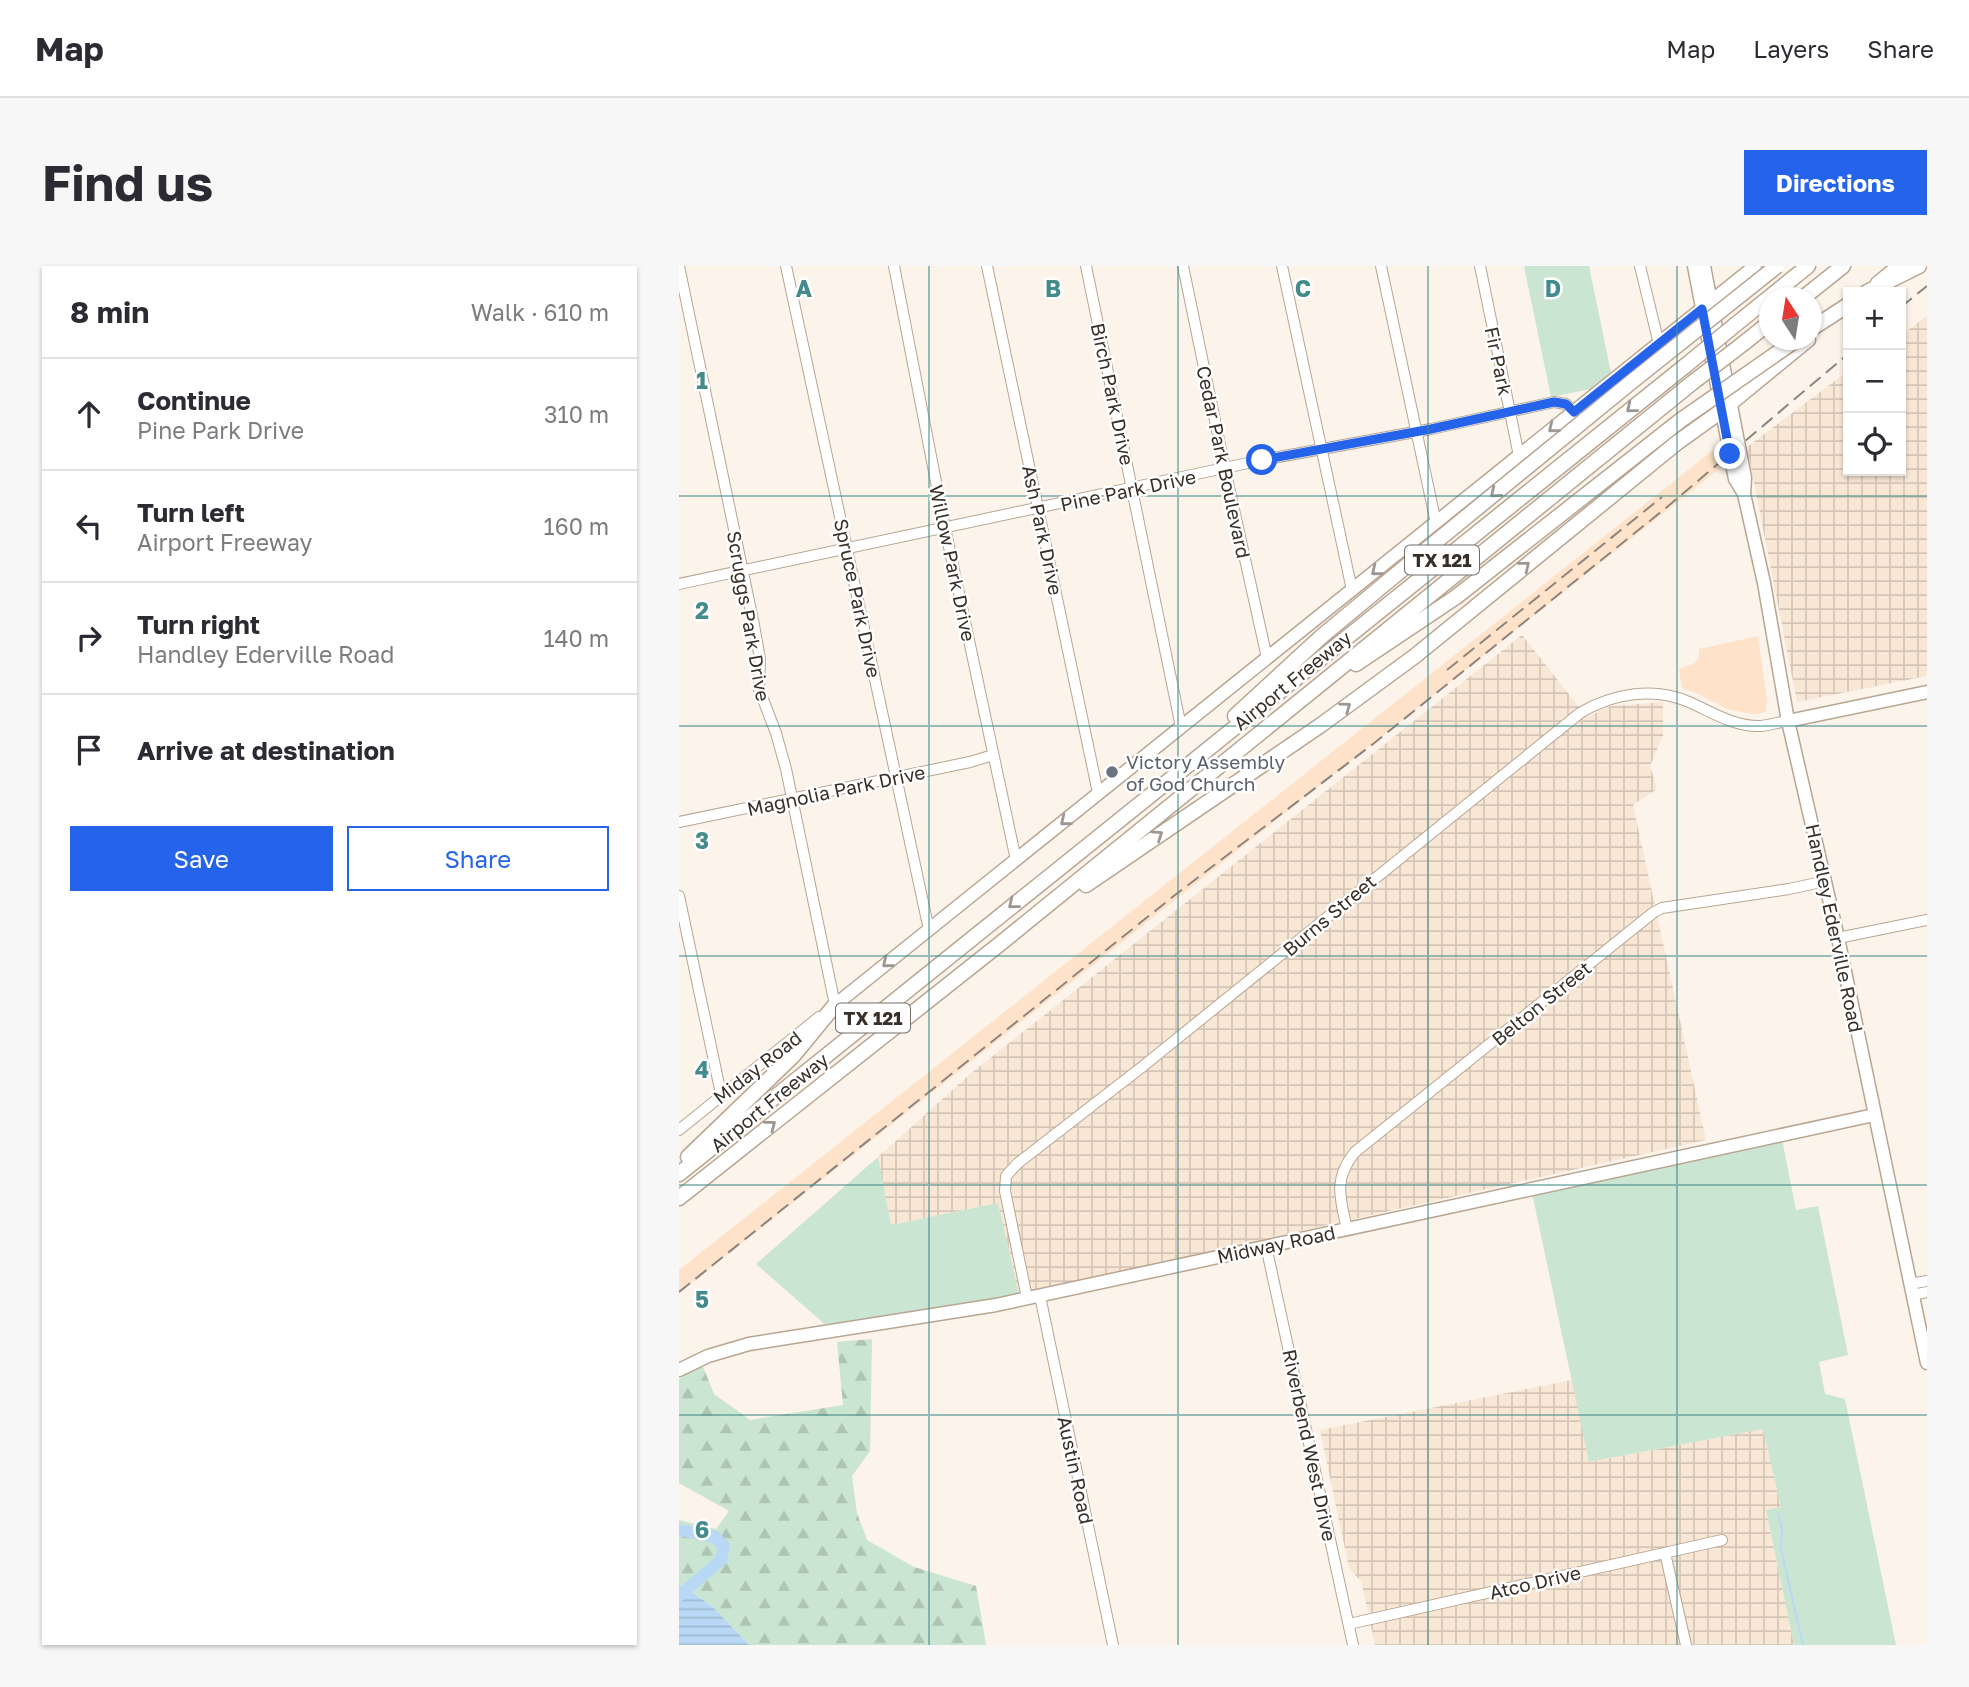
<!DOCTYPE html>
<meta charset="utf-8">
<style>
:root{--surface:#fff;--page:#f7f7f7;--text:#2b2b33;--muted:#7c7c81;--line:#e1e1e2;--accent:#2563eb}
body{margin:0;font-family:"Golos Text",sans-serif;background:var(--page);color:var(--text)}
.controls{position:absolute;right:21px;top:21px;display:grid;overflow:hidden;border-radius:0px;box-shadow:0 2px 5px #0004}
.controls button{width:63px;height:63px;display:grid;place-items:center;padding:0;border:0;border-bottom:2px solid var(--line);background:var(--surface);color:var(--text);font:35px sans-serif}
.compass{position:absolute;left:1080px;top:21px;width:63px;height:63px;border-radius:50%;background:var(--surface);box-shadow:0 2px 5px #0004;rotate:348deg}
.stop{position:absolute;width:21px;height:21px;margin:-16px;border:5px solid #2563eb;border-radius:50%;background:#fff}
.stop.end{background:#2563eb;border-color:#fff;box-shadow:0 2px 7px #0008}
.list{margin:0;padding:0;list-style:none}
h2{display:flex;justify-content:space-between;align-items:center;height:91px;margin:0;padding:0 28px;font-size:30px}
h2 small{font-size:23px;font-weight:400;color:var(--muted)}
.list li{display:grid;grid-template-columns:46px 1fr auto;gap:21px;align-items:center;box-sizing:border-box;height:112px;padding:0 28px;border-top:2px solid var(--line)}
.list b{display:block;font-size:26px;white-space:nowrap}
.list p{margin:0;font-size:23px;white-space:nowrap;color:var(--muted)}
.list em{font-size:23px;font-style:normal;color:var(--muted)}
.actions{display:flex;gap:14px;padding:21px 28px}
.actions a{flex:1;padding:16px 0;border:2px solid var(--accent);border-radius:0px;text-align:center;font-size:24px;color:var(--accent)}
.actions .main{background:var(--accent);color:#fff}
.icon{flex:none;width:38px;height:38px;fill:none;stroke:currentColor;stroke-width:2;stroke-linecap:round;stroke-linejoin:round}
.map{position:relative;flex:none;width:1248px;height:1379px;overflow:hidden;border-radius:0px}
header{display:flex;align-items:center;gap:42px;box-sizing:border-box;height:98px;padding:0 35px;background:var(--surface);border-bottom:2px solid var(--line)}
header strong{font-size:33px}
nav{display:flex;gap:38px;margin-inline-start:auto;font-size:24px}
.intro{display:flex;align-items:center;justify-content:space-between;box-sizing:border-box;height:168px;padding:0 42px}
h1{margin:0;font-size:49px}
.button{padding:18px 32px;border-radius:0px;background:var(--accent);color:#fff;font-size:24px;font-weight:700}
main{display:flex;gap:42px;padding:0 42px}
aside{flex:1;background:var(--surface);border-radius:0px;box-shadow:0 2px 5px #0004}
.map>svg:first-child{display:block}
</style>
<header>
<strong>Map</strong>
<nav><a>Map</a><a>Layers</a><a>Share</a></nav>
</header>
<div class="intro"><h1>Find us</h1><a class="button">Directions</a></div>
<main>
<aside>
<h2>8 min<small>Walk · 610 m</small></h2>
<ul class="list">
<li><svg class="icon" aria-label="ahead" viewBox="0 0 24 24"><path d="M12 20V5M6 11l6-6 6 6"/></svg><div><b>Continue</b><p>Pine Park Drive</p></div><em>310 m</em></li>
<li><svg class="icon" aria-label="left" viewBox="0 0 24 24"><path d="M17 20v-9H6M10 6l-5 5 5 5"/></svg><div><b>Turn left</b><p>Airport Freeway</p></div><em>160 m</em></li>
<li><svg class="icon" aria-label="right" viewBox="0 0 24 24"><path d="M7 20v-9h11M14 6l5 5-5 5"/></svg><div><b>Turn right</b><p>Handley Ederville Road</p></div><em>140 m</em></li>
<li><svg class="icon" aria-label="arrive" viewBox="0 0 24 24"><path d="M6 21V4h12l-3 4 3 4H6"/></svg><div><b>Arrive at destination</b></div></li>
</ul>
<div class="actions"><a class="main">Save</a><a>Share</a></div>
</aside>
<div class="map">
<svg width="1248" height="1379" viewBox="0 0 1248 1379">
<defs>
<pattern id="industrial-grid" width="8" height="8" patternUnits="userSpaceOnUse" patternTransform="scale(1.75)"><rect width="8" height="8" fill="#f9e7d6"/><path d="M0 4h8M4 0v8" fill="none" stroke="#d6c6b8"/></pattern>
<pattern id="forest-firs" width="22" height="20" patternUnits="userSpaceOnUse" patternTransform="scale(1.75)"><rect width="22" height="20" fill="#cae5d1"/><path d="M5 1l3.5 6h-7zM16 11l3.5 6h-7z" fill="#aec5b3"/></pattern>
<pattern id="water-rules" width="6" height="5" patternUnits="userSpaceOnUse" patternTransform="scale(1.75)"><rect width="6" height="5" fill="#b8d8f5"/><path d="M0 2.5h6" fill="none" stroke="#9fbad2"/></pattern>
</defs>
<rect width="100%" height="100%" fill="#fcf3eb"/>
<!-- built -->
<path fill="#fee3ca" d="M1043 177 1049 196 0 1027V1004Z
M1079 370 1088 434 1087 445 1081 448H1073L1048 443 1017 427 1003 422 1000 403 1016 397 1020 391V383Z"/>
<!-- industrial -->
<path fill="url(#industrial-grid)" d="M1248 50V410L1118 436 1068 181 1169 105V205H1222V69Z
M843 369 908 451 932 440 984 436V470L971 500 978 523 954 539 1027 874 340 1028 319 937 212 959 199 891 290 809Z
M893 1114 911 1196 1084 1163 1102 1241 1087 1244 1115 1379H696L682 1315 670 1302 641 1164Z"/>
<!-- green -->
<path fill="#cae5d1" d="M845 0H910L932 107 912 123 872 131Z
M1103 873 1117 944 1139 940 1169 1089 1140 1096 1146 1128 1166 1133 1217 1379H1115L1087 1244 1102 1241 1084 1163 910 1196 853 927Z
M199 891 212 959 319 937 340 1028 149 1061 77 998Z"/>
<!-- forest -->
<path fill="url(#forest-firs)" d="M193 1073 191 1185 173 1210 178 1247 188 1274 235 1301 297 1320 307 1379H70L33 1340 0 1318V1254L37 1263 50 1245 0 1217V1113L23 1098 35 1128 71 1154 164 1139 158 1076Z"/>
<!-- water -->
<path fill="url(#water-rules)" d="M0 1318 33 1340 70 1379H0Z"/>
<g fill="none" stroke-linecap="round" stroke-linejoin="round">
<!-- stream -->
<path stroke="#b8d8f5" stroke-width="2" d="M1099 1248 1103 1263 1102 1283 1124 1379"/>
<!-- river -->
<path stroke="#b8d8f5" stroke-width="12" d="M0 1264 36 1271 45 1280 42 1294 0 1330"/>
<defs>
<path id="minor" d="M0 0 75 359 81 393 80 423 97 467 107 503 156 739 152 742
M107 0 250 664
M215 0 266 262 337 594
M308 0 419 527
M407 0 502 461
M504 0 546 203 588 392
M603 0 673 324
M702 0 757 257
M801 0 840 190
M961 0 980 78
M0 318 583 194 752 163 875 136 887 138 895 146
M0 556 291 496 314 489
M0 630 42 828
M1159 672 1248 654
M0 864 140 751
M668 963C661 932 654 913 676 886L975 646 983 642 1110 623 1147 615
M587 980 674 1379
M1231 1018 1248 1015
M1234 1029 1248 1026
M361 1030 434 1379
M348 1032 326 925 327 910 339 897 463 801 901 447C933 428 974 420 1010 436 1033 446 1055 461 1082 460 1091 459 1100 456 1109 455
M986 1287 1007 1379
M670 1358 1043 1274"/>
<path id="major" d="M1015 0 1056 213 1065 228
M1025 0 1066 212 1065 228 1085 317 1109 455 1159 672 1248 1097
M1198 17 1219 0
M1052 138 1130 74
M1109 455 1248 426
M156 739 1076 0
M0 1104 29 1090 70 1078 317 1039 1195 849"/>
<path id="highway" d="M1188 26 1240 0
M1124 32 1164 0
M1056 59 1129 0
M1132 63 1169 39
M1065 77 1090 57
M677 398 777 331 1002 154
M556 450 643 370 737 292
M407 619 642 459 736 390 999 176 1052 138
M9 891 114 790 156 739
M0 908 1006 100
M0 932 322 677 1013 117"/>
</defs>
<!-- minor casing -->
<use href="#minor" stroke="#b8a592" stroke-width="12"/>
<!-- major casing -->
<use href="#major" stroke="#b8a592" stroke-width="15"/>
<!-- highway casing -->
<use href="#highway" stroke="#b8a592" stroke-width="17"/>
<!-- minor -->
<use href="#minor" stroke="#fff" stroke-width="10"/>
<!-- major -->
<use href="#major" stroke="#fff" stroke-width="12"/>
<!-- highway -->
<use href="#highway" stroke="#fff" stroke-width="14"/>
<!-- rail -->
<path stroke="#8d847d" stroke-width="2" stroke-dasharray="14 7" stroke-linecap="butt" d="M1222 41 1248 20
M768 404 983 231
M0 1026 496 629 694 478 988 241 1169 88"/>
<defs>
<path id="highway-bridge" d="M1006 100 1056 59
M1013 117 1065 77
M1002 154 1117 74
M737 292 951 117 1098 0"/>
</defs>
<!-- highway-bridge casing -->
<use href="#highway-bridge" stroke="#b8a592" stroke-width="17" stroke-linecap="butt"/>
<!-- highway-bridge -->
<use href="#highway-bridge" stroke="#fff" stroke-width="14"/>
</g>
<!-- one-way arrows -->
<defs><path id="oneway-chevron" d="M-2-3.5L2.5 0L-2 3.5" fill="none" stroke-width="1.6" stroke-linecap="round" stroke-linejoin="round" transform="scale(1.75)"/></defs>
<g stroke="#9b9794">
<use href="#oneway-chevron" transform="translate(952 142) rotate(141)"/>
<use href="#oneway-chevron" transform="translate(874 162) rotate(141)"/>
<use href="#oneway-chevron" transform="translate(816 227) rotate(140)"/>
<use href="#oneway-chevron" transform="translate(846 300) rotate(-39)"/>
<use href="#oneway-chevron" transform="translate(697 305) rotate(141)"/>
<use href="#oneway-chevron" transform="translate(667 441) rotate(-36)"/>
<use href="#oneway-chevron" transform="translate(386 555) rotate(141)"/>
<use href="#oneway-chevron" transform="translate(479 569) rotate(-34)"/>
<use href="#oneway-chevron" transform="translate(334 638) rotate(141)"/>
<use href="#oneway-chevron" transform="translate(208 697) rotate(141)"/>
<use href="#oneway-chevron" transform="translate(92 859) rotate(-38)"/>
</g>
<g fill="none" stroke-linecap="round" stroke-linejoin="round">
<!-- route -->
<path stroke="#2563eb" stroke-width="9" d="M583 194 752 163 875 136 887 138 895 146 1023 43 1051 188"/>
</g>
<!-- grid -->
<path fill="none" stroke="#448c8b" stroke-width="2" stroke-opacity="0.55" d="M250 0V1379M499 0V1379M749 0V1379M998 0V1379M0 230H1248M0 460H1248M0 690H1248M0 919H1248M0 1149H1248"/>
<!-- markers -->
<circle fill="#6b7280" stroke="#fff" stroke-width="2.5" cx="433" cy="506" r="7"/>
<g text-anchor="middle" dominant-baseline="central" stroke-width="5" stroke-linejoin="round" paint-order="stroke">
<!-- shield labels -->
<g fill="#fff" stroke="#736d68" stroke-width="2">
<rect x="726" y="279.5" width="74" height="29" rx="5"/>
<rect x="157" y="737.5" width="74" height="29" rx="5"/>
</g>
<g font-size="18" font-weight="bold" fill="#372f28">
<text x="763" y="294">TX 121</text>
<text x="194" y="752">TX 121</text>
</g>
<!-- street labels -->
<g font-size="19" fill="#372f28" stroke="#fff">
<text transform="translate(820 95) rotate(78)">Fir Park</text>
<text transform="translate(434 128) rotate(78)">Birch Park Drive</text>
<text transform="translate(545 196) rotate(78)">Cedar Park Boulevard</text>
<text transform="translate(449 224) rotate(-12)">Pine Park Drive</text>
<text transform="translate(364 264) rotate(78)">Ash Park Drive</text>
<text transform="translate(274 297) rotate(78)">Willow Park Drive</text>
<text transform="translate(179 332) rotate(78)">Spruce Park Drive</text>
<text transform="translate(70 350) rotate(80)">Scruggs Park Drive</text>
<text transform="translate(613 414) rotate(-39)">Airport Freeway</text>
<text transform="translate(157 524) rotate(-12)">Magnolia Park Drive</text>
<text transform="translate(650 649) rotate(-40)">Burns Street</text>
<text transform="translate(1156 662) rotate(78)">Handley Ederville Road</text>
<text transform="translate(862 737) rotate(-39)">Belton Street</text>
<text transform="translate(78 801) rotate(-38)">Miday Road</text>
<text transform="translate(90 836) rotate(-39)">Airport Freeway</text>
<text transform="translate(597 978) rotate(-12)">Midway Road</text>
<text transform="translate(631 1179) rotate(78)">Riverbend West Drive</text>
<text transform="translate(397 1204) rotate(78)">Austin Road</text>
<text transform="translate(856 1316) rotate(-13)">Atco Drive</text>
</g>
<!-- worship labels -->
<g font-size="19" fill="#5b616d" stroke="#fff" text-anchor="start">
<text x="447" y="495">Victory Assembly<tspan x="447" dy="22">of God Church</tspan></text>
</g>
</g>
<g font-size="23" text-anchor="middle" font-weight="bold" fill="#448c8b" stroke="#fff" stroke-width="5" stroke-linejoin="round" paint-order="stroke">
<text x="125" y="31">A</text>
<text x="374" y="31">B</text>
<text x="624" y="31">C</text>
<text x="874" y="31">D</text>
<text x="23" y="123">1</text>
<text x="23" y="353">2</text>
<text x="23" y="583">3</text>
<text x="23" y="812">4</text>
<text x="23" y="1042">5</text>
<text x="23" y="1272">6</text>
</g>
</svg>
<div class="controls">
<button>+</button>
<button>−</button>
<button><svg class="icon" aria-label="locate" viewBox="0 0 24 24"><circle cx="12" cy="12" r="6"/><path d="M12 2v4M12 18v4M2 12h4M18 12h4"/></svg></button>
</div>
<svg class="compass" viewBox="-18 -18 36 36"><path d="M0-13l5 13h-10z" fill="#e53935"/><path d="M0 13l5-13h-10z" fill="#7c7c81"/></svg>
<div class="stop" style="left:583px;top:194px"></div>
<div class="stop end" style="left:1051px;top:188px"></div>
</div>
</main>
